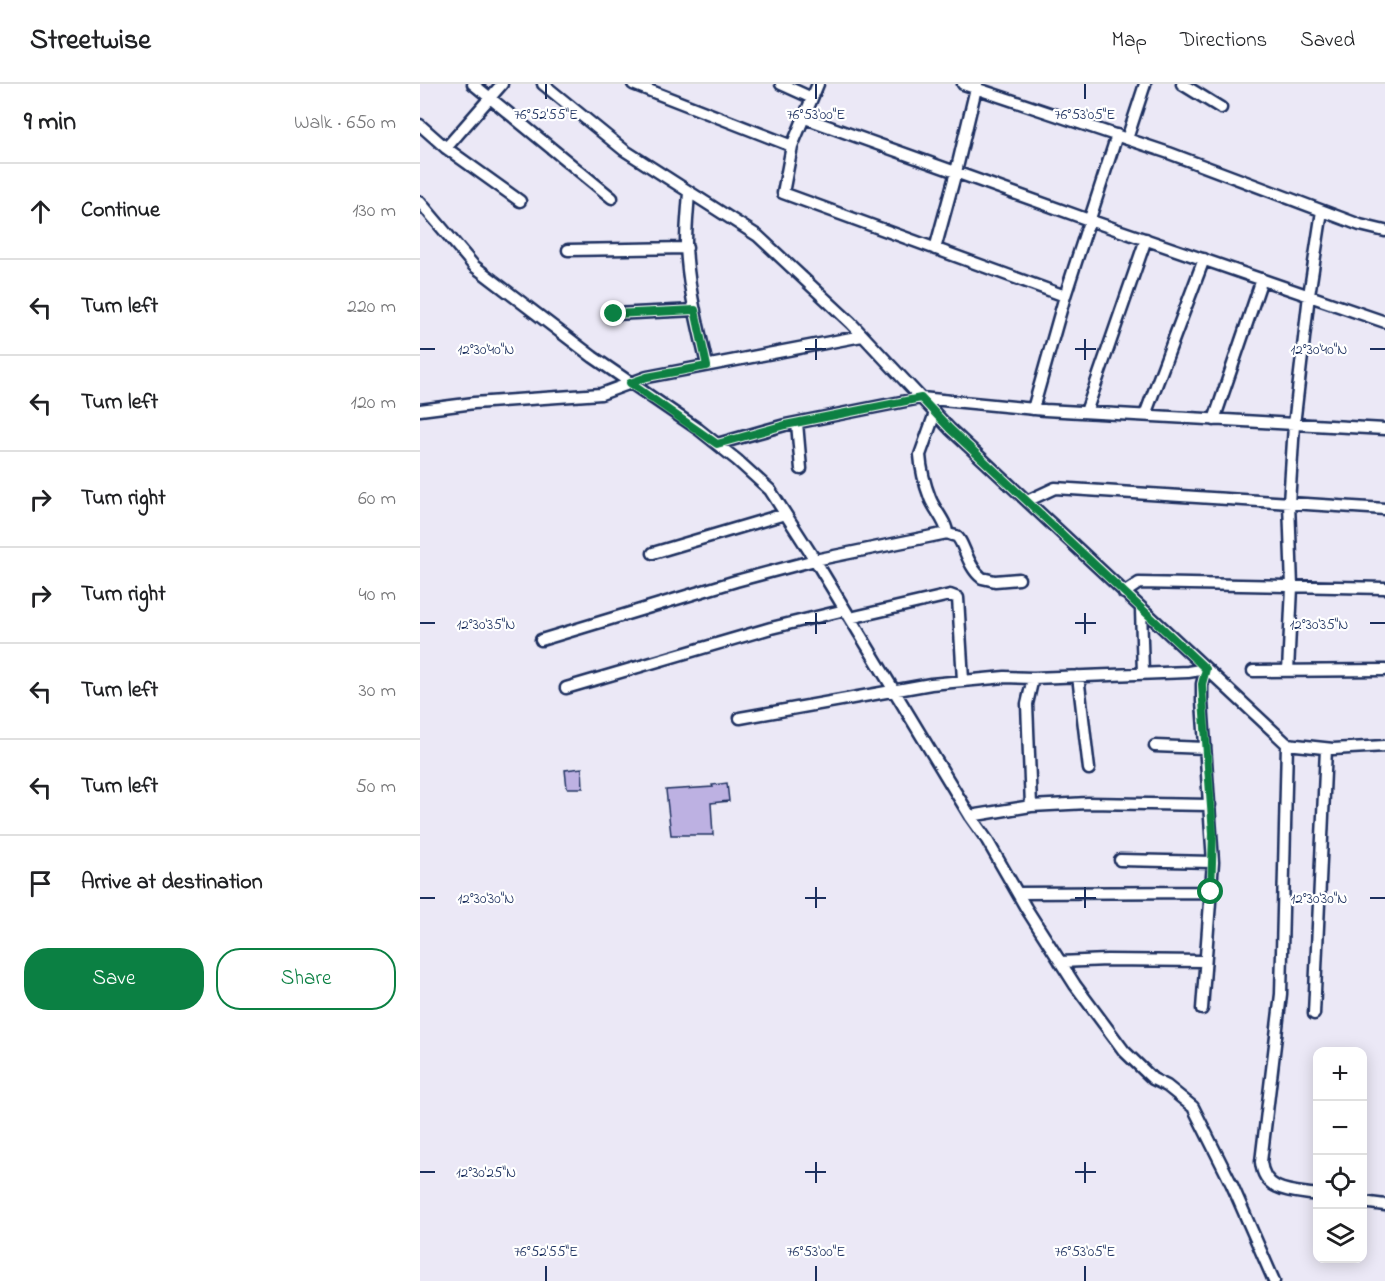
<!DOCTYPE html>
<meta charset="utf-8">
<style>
:root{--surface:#fff;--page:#f6f6f6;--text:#202124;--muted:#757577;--line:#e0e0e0;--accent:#0b8043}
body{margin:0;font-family:"Indie Flower",sans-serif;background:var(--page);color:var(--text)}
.controls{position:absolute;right:18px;bottom:18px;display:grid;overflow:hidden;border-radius:12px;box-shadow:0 3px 15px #0003}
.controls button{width:54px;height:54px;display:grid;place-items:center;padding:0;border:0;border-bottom:2px solid var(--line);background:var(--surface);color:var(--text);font:30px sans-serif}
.stop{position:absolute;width:18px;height:18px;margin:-14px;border:4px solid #0b8043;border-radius:50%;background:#fff}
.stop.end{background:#0b8043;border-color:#fff;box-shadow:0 2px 6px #0008}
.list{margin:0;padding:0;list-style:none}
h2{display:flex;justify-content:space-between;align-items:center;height:78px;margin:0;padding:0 24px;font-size:26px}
h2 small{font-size:20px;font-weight:400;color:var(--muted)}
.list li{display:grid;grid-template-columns:39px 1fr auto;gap:18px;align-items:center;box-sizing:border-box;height:96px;padding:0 24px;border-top:2px solid var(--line)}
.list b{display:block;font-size:22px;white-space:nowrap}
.list em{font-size:20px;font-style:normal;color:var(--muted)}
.actions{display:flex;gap:12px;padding:18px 24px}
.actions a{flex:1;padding:14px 0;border:2px solid var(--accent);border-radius:24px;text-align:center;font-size:21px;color:var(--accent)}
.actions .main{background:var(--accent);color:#fff}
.icon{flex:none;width:33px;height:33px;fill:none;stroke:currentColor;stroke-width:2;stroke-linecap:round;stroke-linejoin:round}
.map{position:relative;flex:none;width:965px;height:1197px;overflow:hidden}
header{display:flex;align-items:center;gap:36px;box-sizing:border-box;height:84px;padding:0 30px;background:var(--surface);border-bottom:2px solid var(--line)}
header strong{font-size:28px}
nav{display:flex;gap:33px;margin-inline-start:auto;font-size:21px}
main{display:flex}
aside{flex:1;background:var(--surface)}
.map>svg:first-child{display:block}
</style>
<header>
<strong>Streetwise</strong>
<nav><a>Map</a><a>Directions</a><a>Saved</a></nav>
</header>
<main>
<aside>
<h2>9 min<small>Walk · 650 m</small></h2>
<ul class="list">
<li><svg class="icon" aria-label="ahead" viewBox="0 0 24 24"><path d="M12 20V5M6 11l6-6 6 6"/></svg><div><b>Continue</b></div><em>130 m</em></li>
<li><svg class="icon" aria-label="left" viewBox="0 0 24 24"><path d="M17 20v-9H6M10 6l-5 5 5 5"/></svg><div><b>Turn left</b></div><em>220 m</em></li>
<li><svg class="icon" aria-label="left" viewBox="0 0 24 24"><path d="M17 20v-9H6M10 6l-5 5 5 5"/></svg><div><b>Turn left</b></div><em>120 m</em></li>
<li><svg class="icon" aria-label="right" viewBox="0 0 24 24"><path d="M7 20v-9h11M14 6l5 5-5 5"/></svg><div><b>Turn right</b></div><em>60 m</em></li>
<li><svg class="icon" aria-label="right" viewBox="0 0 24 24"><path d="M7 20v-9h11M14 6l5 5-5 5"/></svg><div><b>Turn right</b></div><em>40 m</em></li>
<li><svg class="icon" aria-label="left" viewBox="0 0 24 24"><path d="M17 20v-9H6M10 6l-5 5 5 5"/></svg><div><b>Turn left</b></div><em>30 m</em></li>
<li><svg class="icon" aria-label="left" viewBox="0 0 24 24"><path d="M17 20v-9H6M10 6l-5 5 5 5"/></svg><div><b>Turn left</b></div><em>50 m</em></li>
<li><svg class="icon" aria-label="arrive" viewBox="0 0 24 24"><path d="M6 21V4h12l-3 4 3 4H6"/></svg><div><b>Arrive at destination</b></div></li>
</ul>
<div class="actions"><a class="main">Save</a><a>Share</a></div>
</aside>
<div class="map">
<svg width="965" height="1197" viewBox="0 0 965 1197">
<rect width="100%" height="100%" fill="#ebe8f6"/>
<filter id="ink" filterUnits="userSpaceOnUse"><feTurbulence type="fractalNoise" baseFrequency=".0167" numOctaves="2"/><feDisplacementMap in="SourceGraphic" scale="12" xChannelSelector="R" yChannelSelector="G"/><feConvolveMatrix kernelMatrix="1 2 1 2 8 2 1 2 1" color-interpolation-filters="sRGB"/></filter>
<g filter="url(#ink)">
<!-- building -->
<path fill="#bdb1e2" stroke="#1b2f5e" stroke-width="1.5" d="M162 684 163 704H147L145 686Z
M307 699 309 717 291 719 293 751H251L246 706 293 703 292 701Z"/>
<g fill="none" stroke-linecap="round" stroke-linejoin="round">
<defs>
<path id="street" d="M53 0 192 114
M123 0 204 66 338 152 431 239 530 345 867 660 913 665 965 662
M213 0 372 62
M361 0 392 14
M398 0 372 62 363 109 645 212
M543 0 749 69 940 141 965 147
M762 0 801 24
M385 34 669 136 965 238
M0 41 26 64 100 117
M707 55 725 0
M26 64 82 0
M269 108C268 125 266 142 266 159 267 200 278 241 287 281
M0 118 54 182 173 273 278 345 317 376 350 406 395 476 550 732 567 756 606 824 655 901 704 967 733 995 747 1002 773 1023 812 1101 854 1197
M515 165 536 88 557 0
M148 166 267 164
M194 230 275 226
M613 325 645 212 697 51
M0 326 54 319 181 310 227 293 442 252
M666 328 726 155
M515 329 500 371C501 385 505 401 510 414 514 425 527 439 527 449 528 450 536 452 536 452 544 457 547 483 562 494L575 497 599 495
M725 331 784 175
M794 336 842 195
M377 339 381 385
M297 360 365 341 501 314 625 326 965 345
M607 417 635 404 965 425
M233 469 365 430
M704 509 719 499 965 504
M721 525 723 589
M430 534 530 511 538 514 543 596
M121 556 316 497 395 476 527 449
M833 587 965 586
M868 587 872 503 869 419 874 341 889 211 902 127
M658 592 669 685
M146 604 351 544 425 526
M320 634 511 600 585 593 613 594 768 588 786 585 782 600V617L793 778 782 925
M867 660 861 910 841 1078C844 1109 873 1107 898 1111
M735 662 785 664
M611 722 607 620 613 594
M550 732 611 722 668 719 790 721
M700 776 793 778
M598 809 791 808
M640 878 687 876 784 877
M894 930 906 665
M942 1118 965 1121"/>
</defs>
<!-- street casing -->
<use href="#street" stroke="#1b2f5e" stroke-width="15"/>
<!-- street -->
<use href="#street" stroke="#fff" stroke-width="10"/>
</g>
</g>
<g fill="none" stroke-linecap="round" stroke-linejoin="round" filter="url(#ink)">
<!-- route -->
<path stroke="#0b8043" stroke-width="8" d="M194 230 275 226 287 282 227 293 210 299 297 360 365 341 501 314 530 345 786 585 782 600 783 617 793 749 791 808"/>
</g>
<!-- ticks -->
<path fill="none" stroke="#1b2f5e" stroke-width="2" d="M126 0V15M396 0V15M665 0V15M396 255V276M665 255V276M0 265H15M385 265H406M655 265H676M950 265H965M396 529V550M665 529V550M0 539H15M385 539H406M655 539H676M950 539H965M396 803V824M665 803V824M0 814H15M385 814H406M655 814H676M950 814H965M396 1078V1099M665 1078V1099M0 1088H15M385 1088H406M655 1088H676M126 1182V1197M396 1182V1197M665 1182V1197"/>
<g font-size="15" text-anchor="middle" fill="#1b2f5e" stroke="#fff" stroke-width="4.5" stroke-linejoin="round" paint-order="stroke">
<text x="126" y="35">76°52'55"E</text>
<text x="396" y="35">76°53'00"E</text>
<text x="665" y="35">76°53'05"E</text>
<text x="66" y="270">12°30'40"N</text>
<text x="899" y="270">12°30'40"N</text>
<text x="66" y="545">12°30'35"N</text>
<text x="899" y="545">12°30'35"N</text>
<text x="66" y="819">12°30'30"N</text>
<text x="899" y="819">12°30'30"N</text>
<text x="66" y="1093">12°30'25"N</text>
<text x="126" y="1172">76°52'55"E</text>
<text x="396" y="1172">76°53'00"E</text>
<text x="665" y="1172">76°53'05"E</text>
</g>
</svg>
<div class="controls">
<button>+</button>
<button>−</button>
<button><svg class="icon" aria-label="locate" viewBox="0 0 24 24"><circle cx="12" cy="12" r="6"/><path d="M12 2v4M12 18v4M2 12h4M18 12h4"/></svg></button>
<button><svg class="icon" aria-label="layers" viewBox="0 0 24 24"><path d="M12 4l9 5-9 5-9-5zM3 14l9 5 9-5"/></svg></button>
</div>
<div class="stop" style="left:791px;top:808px"></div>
<div class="stop end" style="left:194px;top:230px"></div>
</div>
</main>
